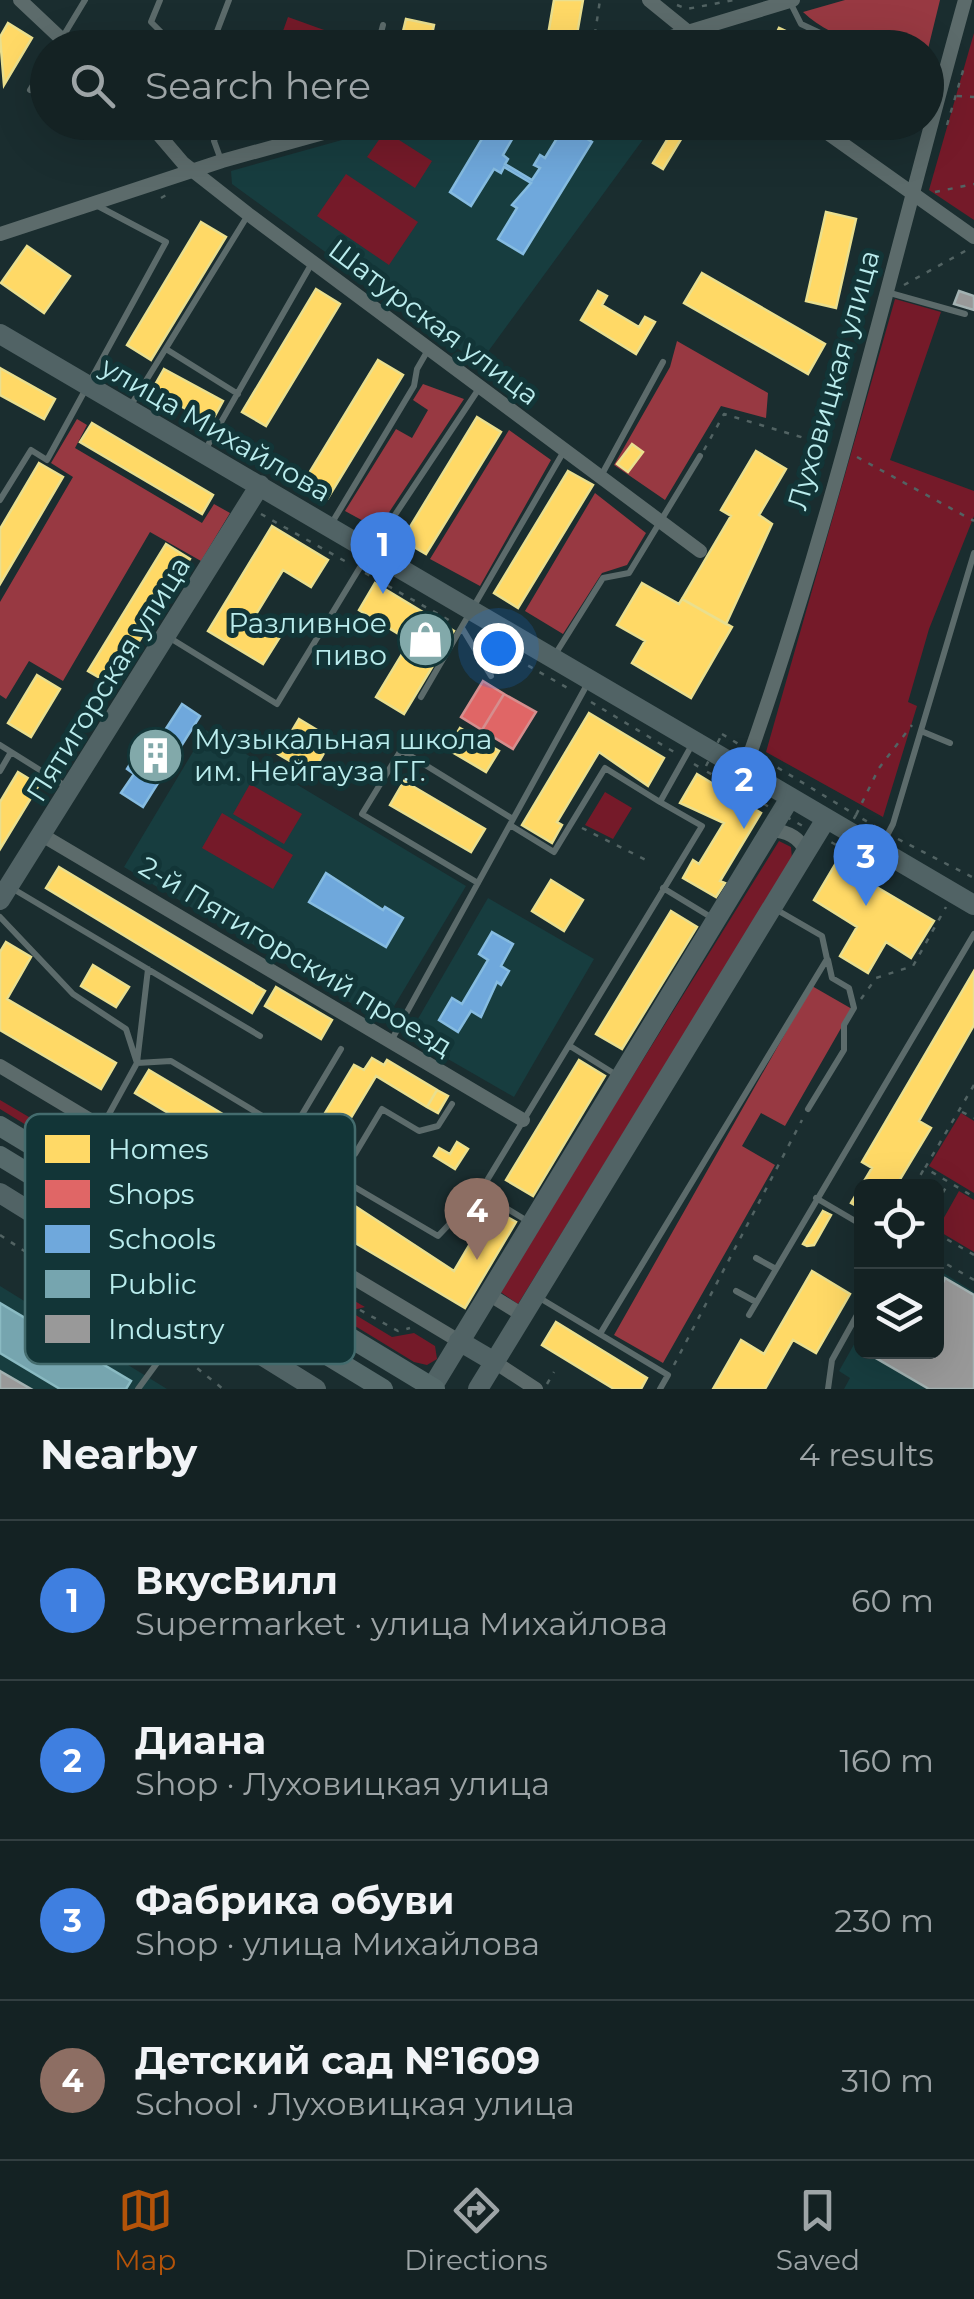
<!DOCTYPE html>
<meta charset="utf-8">
<style>
:root{--surface:#142223;--page:#212f30;--text:#f1f3f6;--muted:#9da4a6;--line:#333f41;--accent:#b45309}
body{margin:0;font-family:Montserrat,sans-serif;background:var(--page);color:var(--text)}
.controls{position:absolute;right:30px;bottom:30px;display:grid;overflow:hidden;border-radius:15px;box-shadow:0 10px 40px #0002}
.controls button{width:90px;height:90px;display:grid;place-items:center;padding:0;border:0;border-bottom:2px solid var(--line);background:var(--surface);color:var(--text);font:50px sans-serif}
.you{position:absolute;left:498px;top:648px;width:35px;height:35px;margin:-25px;border:8px solid #fff;border-radius:50%;background:#1a73e8;box-shadow:0 0 0 15px #1a73e833}
.badge{display:grid;place-items:center;width:65px;height:65px;border-radius:50%;background:var(--accent);color:#fff;font-size:32px;font-weight:700}
.pin{position:absolute;translate:-50% -82px;filter:drop-shadow(0 2px 5px #0008)}
.pin::after{content:'';position:absolute;top:52px;width:35px;height:30px;background:inherit;clip-path:polygon(0 0,100% 0,50% 100%)}
.list{margin:0;padding:0;list-style:none}
h2{display:flex;justify-content:space-between;align-items:center;height:130px;margin:0;padding:0 40px;font-size:42px}
h2 small{font-size:32px;font-weight:400;color:var(--muted)}
.list li{display:grid;grid-template-columns:65px 1fr auto;gap:30px;align-items:center;box-sizing:border-box;height:160px;padding:0 40px;border-top:2px solid var(--line)}
.list b{display:block;font-size:38px;white-space:nowrap}
.list p{margin:0;font-size:32px;white-space:nowrap;color:var(--muted)}
.list em{font-size:32px;font-style:normal;color:var(--muted)}
.icon{flex:none;width:55px;height:55px;fill:none;stroke:currentColor;stroke-width:2;stroke-linecap:round;stroke-linejoin:round}
.map{position:relative;flex:none;width:974px;height:1389px;overflow:hidden}
.search{position:absolute;background:var(--surface);box-shadow:0 10px 40px #0002;left:30px;right:30px;top:30px;height:110px;display:flex;align-items:center;gap:25px;box-sizing:border-box;padding:0 35px;border-radius:55px;color:var(--muted);font-size:38px}
.sheet{height:770px;background:var(--surface)}
nav{display:flex;justify-content:space-around;align-items:center;box-sizing:border-box;height:140px;border-top:2px solid var(--line);background:var(--surface);font-size:28px;color:var(--muted)}
nav a{display:grid;justify-items:center;gap:5px}
nav .on{color:var(--accent)}
.map>svg:first-child{display:block}
</style>
<div class="map">
<svg width="974" height="1389" viewBox="0 0 974 1389">
<rect width="100%" height="100%" fill="#1a2d2f"/>
<!-- built -->
<path fill="#173d3f" d="M403 123H655L479 364 232 184 231 171Z
M206 730 466 886 384 1023 124 867Z
M488 898 594 959 514 1097 408 1036Z
M937 1269 974 1292V1389H844L850 1378 839 1371 861 1332 862 1352H936Z
M0 1286 167 1389H0Z"/>
<!-- green -->
<path fill="#751a29" d="M288 17 338 35 334 47 278 45Z
M974 33V220L929 190Z
M385 131 432 161 415 188 367 157Z
M346 174 418 222 389 265 317 216Z
M895 299 941 312 890 460 974 491V516L929 629 908 702 917 706 883 817 766 752Z
M250 784 302 814 284 844 233 814Z
M605 792 632 808 613 839 585 825Z
M222 813 293 855 273 889 202 848Z
M779 841 791 847 792 859 518 1304 499 1291Z
M0 1100 318 1287 327 1285 365 1307 349 1311 392 1337 414 1333 435 1346 437 1359 427 1365 414 1362 0 1109Z
M961 1113 974 1121V1193L929 1166Z
M959 1191 974 1200V1252L937 1230Z"/>
<!-- forest -->
<path fill="#983942" d="M845 0H940L927 53 926 48C883 48 837 44 803 12Z
M677 341 768 393 766 418 721 406 665 500 614 465 670 367Z
M423 384 464 399 378 529 345 511 396 429 412 438 428 410 413 400Z
M77 419 87 425 75 448 202 523 214 504 230 513 201 561 150 532 63 681 29 661 6 699 0 695V602L73 477 51 463Z
M509 430 551 460 480 586 430 559Z
M595 493 646 533 627 565 602 573 563 634 525 611Z
M812 986 852 1009 785 1126 761 1113 742 1146 775 1165 663 1363 614 1335Z"/>
<!-- homes -->
<path fill="#ffd966" stroke="#eadf8e" stroke-width="2.5" d="M554 0H583L576 40 548 35Z
M406 19 434 25 429 48H399Z
M8 23 32 38 4 85 0 37Z
M779 28 822 48H770Z
M673 130 683 136 663 169 653 163Z
M826 212 856 219 836 308 806 301Z
M201 222 226 237 151 360 127 345Z
M27 246 70 276 44 313 1 283Z
M702 273 825 344 808 374 684 303Z
M316 289 340 304 266 426 242 412Z
M598 291 607 296 602 305 639 327 645 317 655 322 636 354 581 320Z
M378 360 403 375 328 498 303 483Z
M0 368 55 399 44 419 0 395Z
M164 369 223 401 211 423 152 390Z
M477 417 501 432 426 554 402 540Z
M92 423 213 495 202 514 80 442Z
M632 444 643 452 628 472 617 464Z
M756 451 786 469 759 515 772 524 726 624 682 599 731 516 721 510Z
M39 463 63 477 0 584V529Z
M568 471 593 485 518 608 494 593Z
M272 526 328 560 311 587 283 570 252 621 280 637 263 664 208 631Z
M166 544 190 559 112 685 88 671Z
M375 583 454 631 404 714 376 697 410 641 359 610Z
M642 583 679 604 682 599 732 627 691 698 632 663 645 641 617 625Z
M37 675 60 689 31 737 8 723Z
M589 713 664 758 648 786 599 752 557 822 562 825 552 843 522 825Z
M299 719 332 739 312 774 278 754Z
M460 728 499 751 486 772 447 749Z
M18 772 39 785 0 849V802Z
M697 774 761 813 720 881 725 883 716 897 683 878 693 860 699 864 724 823 680 803Z
M404 781 485 829 471 852 390 805Z
M836 863 934 921 911 958 886 942 868 973 840 956 857 927 814 900Z
M59 867 265 991 252 1013 46 888Z
M551 880 583 900 564 931 532 911Z
M671 911 697 927 622 1049 596 1034Z
M6 942 31 957 7 999 116 1063 101 1089 0 1030V952Z
M93 965 129 987 116 1007 81 986Z
M974 971V1025L919 1121 931 1128 896 1186H862V1209L851 1203 872 1168 862 1162Z
M276 987 332 1020 321 1039 265 1006Z
M372 1058 384 1065 387 1060 437 1090 427 1107 376 1076 346 1126 325 1113 354 1065 364 1070Z
M579 1060 605 1076 533 1196 506 1180Z
M149 1070 316 1170 302 1193 135 1093Z
M437 1090 448 1096 438 1113 427 1107Z
M457 1142 468 1149 455 1169 434 1156 439 1148 450 1154Z
M332 1191 454 1271 477 1232 467 1226 481 1202 516 1222 465 1308 315 1219Z
M823 1211 831 1215 814 1245 807 1246 803 1244Z
M812 1271 850 1294 816 1353 793 1340 765 1389H713L741 1340 764 1354Z
M556 1322 647 1378 641 1389H614L542 1345Z"/>
<!-- shops -->
<path fill="#e06666" stroke="#d58e8e" stroke-width="2.5" d="M483 681 504 694 482 730 461 717Z
M504 694 536 712 513 749 482 730Z"/>
<!-- schools -->
<path fill="#6fa8dc" stroke="#86bce1" stroke-width="2.5" d="M492 122H522L503 155 508 159 505 164 532 180 540 168 534 165 540 155 545 158 565 125 592 142 523 254 498 239 517 208 512 205 531 183 504 167 501 173 494 169 471 206 450 192Z
M182 704 200 716 143 807 121 793 134 774 127 769 148 735 158 741Z
M326 873 383 910 385 907 403 918 386 947 309 902Z
M492 932 513 944 501 966 509 971 501 985 497 982 481 1017 471 1011 458 1032 439 1020 452 998 462 1004 488 960 479 954Z"/>
<!-- public -->
<path fill="#76a5af" stroke="#8abac2" stroke-width="2.5" d="M0 1303 131 1381 126 1389H60L0 1353Z"/>
<!-- industry -->
<path fill="#999" stroke="#a3b2b2" stroke-width="2.5" d="M959 291 974 296V310L954 304Z
M945 1278 974 1295V1389H929L869 1354 936 1352V1281L942 1285Z
M0 1371 31 1389H0Z"/>
<g fill="none" stroke-linecap="round" stroke-linejoin="round">
<!-- path -->
<path stroke="#526363" stroke-width="2.5" stroke-dasharray="5 8" stroke-linecap="butt" d="M677 5 687 9 734 0
M593 47 600 0
M594 47 625 38
M957 96 974 97
M788 122 801 131
M947 125 965 64
M375 127 393 122
M935 192 974 184
M161 198 168 194
M904 285 967 250
M704 450 724 414 831 446
M857 457 974 521
M261 514 350 564
M365 573 454 623
M483 640 571 690
M591 702 674 752
M722 734 856 815 838 846 704 770Z
M694 764 704 770
M582 828 646 860
M878 828 856 815 879 768 912 725
M898 839 974 878
M840 848 868 863
M861 999 876 978 913 966 946 907
M974 1085 925 1168 974 1197
M962 1112 974 1118
M914 1186 924 1169
M936 1204 948 1184
M936 1233 974 1255
M0 1235 163 1342
M936 1258 974 1280
M360 1310 398 1331 410 1328
M177 1352 223 1389
M674 1365 802 1120
M547 1384 554 1372"/>
<!-- lane -->
<path stroke="#5c6b6b" stroke-width="6" d="M160 0 151 22 173 44
M790 2 801 24 852 48
M56 48 85 0
M171 48 173 44 211 47 229 0
M377 48 383 25
M30 90 48 61
M220 122 214 141 221 160
M890 293 965 314
M166 349 238 394
M131 405 248 215
M204 452 312 263
M601 476 663 362
M0 500 31 450 47 460 166 242 94 204
M330 526 414 386 417 369 428 350
M462 628 491 676
M170 638 277 704 359 569 480 387
M556 653 603 578 629 573 700 456
M421 697 564 451
M921 731 950 743
M0 745 67 787
M0 771 11 752
M510 825 554 852 605 768 660 802
M882 845 893 824 974 553
M478 883 362 814 401 750 513 819
M10 887 260 1036
M663 888 714 919
M0 917 73 994 126 1029 137 1063 171 1061 329 1156V1172L438 1236 480 1192 702 826 660 802 693 743
M391 1041 589 681
M570 1046 618 1076
M808 1109 844 1050V1025L854 1008 849 988 832 978 828 960
M103 1125 137 1063 148 969
M291 1133 341 1049
M329 1156 355 1154 382 1109 419 1131 438 1126 452 1104
M480 1192 529 1222
M816 1198 862 1225
M290 1238 329 1172
M756 1258 776 1269
M736 1291 756 1302
M538 1297 668 1375 660 1389
M749 1315 974 934
M600 1334 827 959 822 936 777 910
M138 1389 190 1318
M828 1389 832 1360 862 1306"/>
<!-- street -->
<path stroke="#5c6b6b" stroke-width="14" d="M20 0 71 48
M649 0 708 48
M635 48 793 0
M148 122 183 163 248 214 700 551
M812 122 974 237
M0 234 222 161 363 122
M744 771C834 519 893 258 965 0
M770 830C786 831 799 836 806 852
M42 835 523 1120
M0 1066 459 1341
M487 1293 521 1314
M493 1361 536 1389"/>
<!-- secondary -->
<path stroke="#516365" stroke-width="20" d="M0 334 974 905
M0 900 260 485
M0 1193 316 1389
M459 1341 493 1361
M431 1389 790 798
M478 1389 826 819"/>
<!-- primary -->
<path stroke="#566a6b" stroke-width="20" d="M0 1126 435 1389
M0 1156 383 1389"/>
</g>
<!-- icons -->
<defs>
<symbol id="shop-disc" viewBox="-11 -11 22 22"><circle r="9.5" fill="#82a9aa" stroke="#123537"/><path d="M-5-2.5h2.3a2.7 3.5 0 0 1 5.4 0H5L5.5 6h-11ZM-1.5-2.5h3a1.5 2.3 0 0 0-3 0Z" fill="#fff"/></symbol>
<symbol id="building-disc" viewBox="-11 -11 22 22"><circle r="9.5" fill="#82a9aa" stroke="#123537"/><path d="M-4-6H4V6H1V3H-1V6H-4ZM-2.5-4.3h1.7v1.8h-1.7ZM.8-4.3h1.7v1.8H.8ZM-2.5-1h1.7V.8h-1.7ZM.8-1h1.7V.8H.8Z" fill="#fff"/></symbol>
</defs>
<g fill-rule="evenodd">
<use href="#shop-disc" x="394" y="608" width="63" height="63"/>
<use href="#building-disc" x="124" y="724" width="63" height="63"/>
</g>
<g text-anchor="middle" dominant-baseline="central" stroke-width="10" stroke-linejoin="round" paint-order="stroke">
<!-- street labels -->
<g font-size="28" fill="#baeced" stroke="#123537">
<text transform="translate(434 322) rotate(37)">Шатурская улица</text>
<text transform="translate(833 380) rotate(-74)">Луховицкая улица</text>
<text transform="translate(216 429) rotate(30)">улица Михайлова</text>
<text transform="translate(108 679) rotate(-58)">Пятигорская улица</text>
<text transform="translate(296 956) rotate(31)">2-й Пятигорский проезд</text>
</g>
<!-- poi labels -->
<g font-size="28" fill="#baeced" stroke="#123537" text-anchor="end">
<text x="387" y="623">Разливное<tspan x="387" dy="32">пиво</tspan></text>
<text x="194" y="739" text-anchor="start">Музыкальная школа<tspan x="194" dy="32">им. Нейгауза Г.Г.</tspan></text>
</g>
</g>
<!-- legend -->
<rect x="25" y="1114" width="330" height="250" rx="15" fill="#123537" stroke="#446c6e" stroke-width="2.5"/>
<rect x="45" y="1135" width="45" height="28" fill="#ffd966"/>
<rect x="45" y="1180" width="45" height="28" fill="#e06666"/>
<rect x="45" y="1225" width="45" height="28" fill="#6fa8dc"/>
<rect x="45" y="1270" width="45" height="28" fill="#76a5af"/>
<rect x="45" y="1315" width="45" height="28" fill="#999"/>
<g font-size="28" fill="#baeced">
<text x="108" y="1159">Homes</text>
<text x="108" y="1204">Shops</text>
<text x="108" y="1249">Schools</text>
<text x="108" y="1294">Public</text>
<text x="108" y="1339">Industry</text>
</g>
</svg>
<div class="controls">
<button><svg class="icon" aria-label="locate" viewBox="0 0 24 24"><circle cx="12" cy="12" r="6"/><path d="M12 2v4M12 18v4M2 12h4M18 12h4"/></svg></button>
<button><svg class="icon" aria-label="layers" viewBox="0 0 24 24"><path d="M12 4l9 5-9 5-9-5zM3 14l9 5 9-5"/></svg></button>
</div>
<div class="you"></div>
<div class="pin badge" style="left:383px;top:594px;background:#3f7fe0">1</div>
<div class="pin badge" style="left:744px;top:829px;background:#3f7fe0">2</div>
<div class="pin badge" style="left:866px;top:906px;background:#3f7fe0">3</div>
<div class="pin badge" style="left:477px;top:1260px;background:#8d6e63">4</div>
<div class="search"><svg class="icon" aria-label="search" viewBox="0 0 24 24"><circle cx="10" cy="10" r="6"/><path d="M15 15l6 6"/></svg>Search here</div>
</div>
<section class="sheet">
<h2>Nearby<small>4 results</small></h2>
<ul class="list">
<li><span class="badge" style="background:#3f7fe0">1</span><div><b>ВкусВилл</b><p>Supermarket · улица Михайлова</p></div><em>60 m</em></li>
<li><span class="badge" style="background:#3f7fe0">2</span><div><b>Диана</b><p>Shop · Луховицкая улица</p></div><em>160 m</em></li>
<li><span class="badge" style="background:#3f7fe0">3</span><div><b>Фабрика обуви</b><p>Shop · улица Михайлова</p></div><em>230 m</em></li>
<li><span class="badge" style="background:#8d6e63">4</span><div><b>Детский сад №1609</b><p>School · Луховицкая улица</p></div><em>310 m</em></li>
</ul>
</section>
<nav>
<a class="on"><svg class="icon" aria-label="map" viewBox="0 0 24 24"><path d="M3 6l6-2 6 2 6-2v14l-6 2-6-2-6 2zM9 4v14M15 6v14"/></svg>Map</a>
<a><svg class="icon" aria-label="directions" viewBox="0 0 24 24"><path d="M12 3l9 9-9 9-9-9zM9 14v-3h6M13 9l2 2-2 2"/></svg>Directions</a>
<a><svg class="icon" aria-label="saved" viewBox="0 0 24 24"><path d="M7 4h10v16l-5-4-5 4z"/></svg>Saved</a>
</nav>
